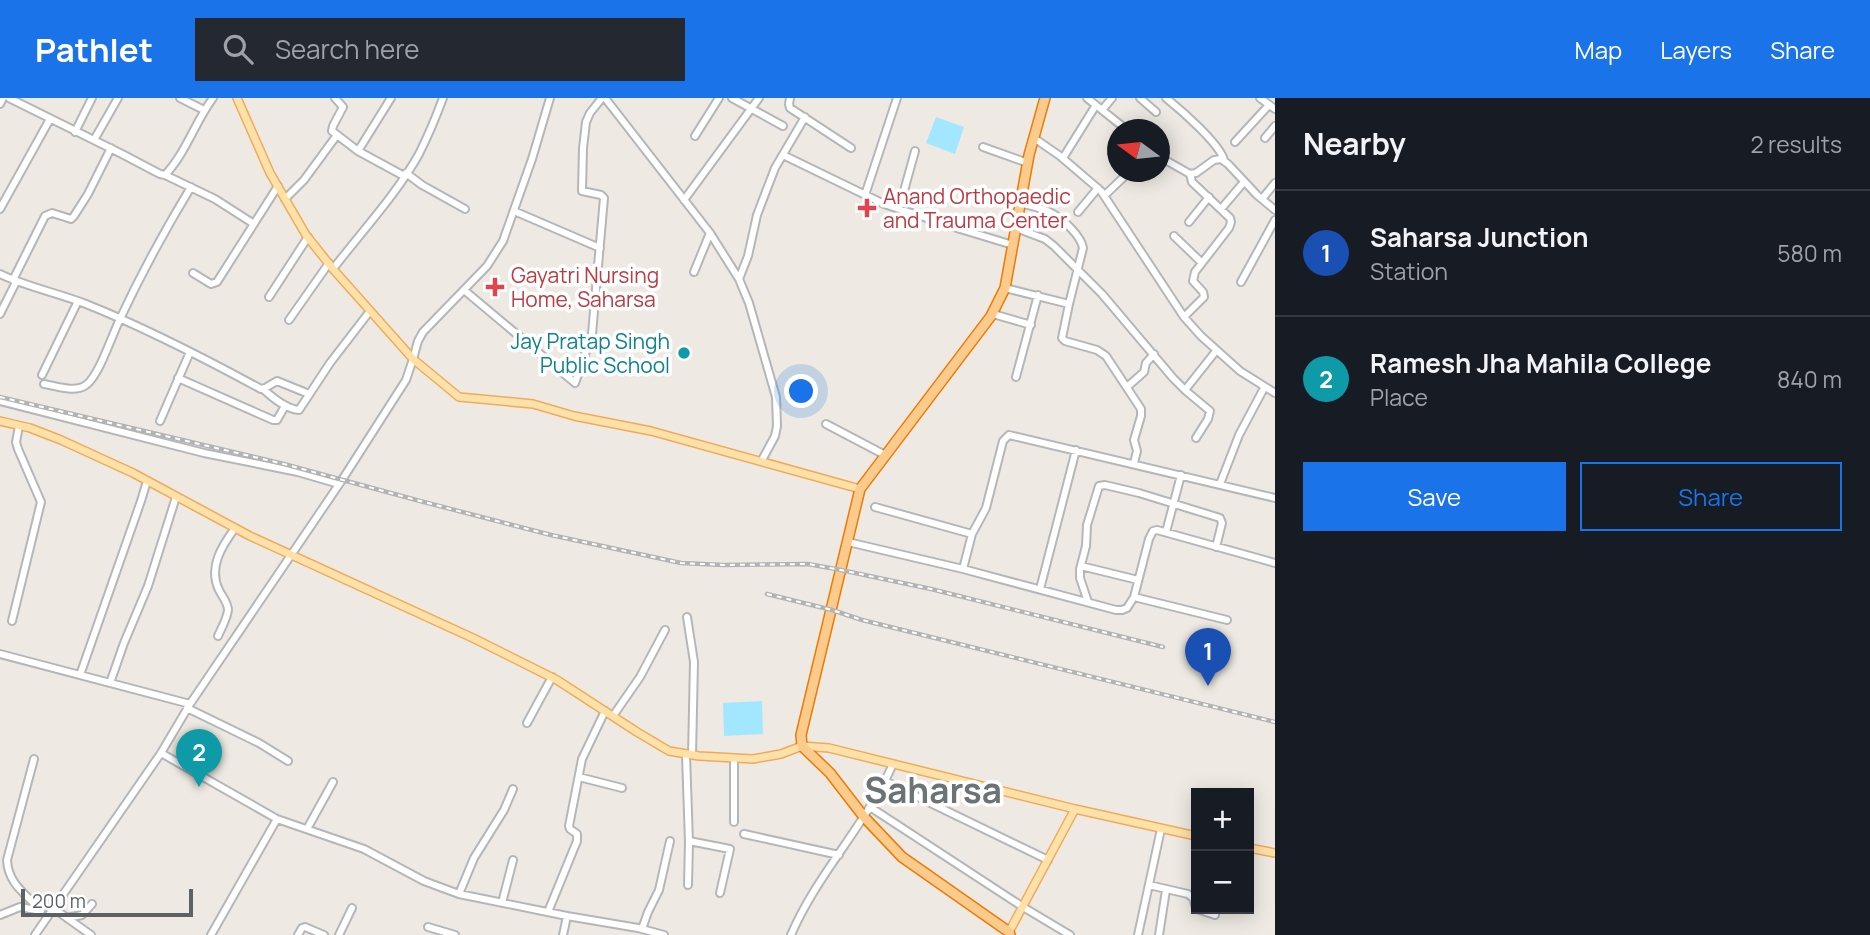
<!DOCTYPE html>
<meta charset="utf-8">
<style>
:root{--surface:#171b24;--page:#242831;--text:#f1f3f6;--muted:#9ea1a6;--line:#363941;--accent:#1a73e8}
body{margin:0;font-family:Manrope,sans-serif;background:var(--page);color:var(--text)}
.controls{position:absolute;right:21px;bottom:21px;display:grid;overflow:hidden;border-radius:0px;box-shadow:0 4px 18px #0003}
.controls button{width:63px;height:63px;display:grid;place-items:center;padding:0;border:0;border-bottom:2px solid var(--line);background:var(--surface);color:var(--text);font:35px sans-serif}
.compass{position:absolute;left:1107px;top:21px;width:63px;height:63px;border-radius:50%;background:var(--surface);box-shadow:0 4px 18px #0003;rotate:285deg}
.scale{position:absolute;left:21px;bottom:18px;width:172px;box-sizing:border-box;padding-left:7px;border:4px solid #5b6164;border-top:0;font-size:19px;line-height:24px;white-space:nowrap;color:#5b6164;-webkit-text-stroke:5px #fff;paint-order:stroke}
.you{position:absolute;left:802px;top:294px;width:24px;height:24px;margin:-18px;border:5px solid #fff;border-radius:50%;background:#1a73e8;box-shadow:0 0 0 10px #1a73e833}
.badge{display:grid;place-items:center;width:46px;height:46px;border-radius:50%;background:var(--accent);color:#fff;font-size:23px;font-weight:700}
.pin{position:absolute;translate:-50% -58px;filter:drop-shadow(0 2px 4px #0008)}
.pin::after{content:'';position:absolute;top:37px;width:24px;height:21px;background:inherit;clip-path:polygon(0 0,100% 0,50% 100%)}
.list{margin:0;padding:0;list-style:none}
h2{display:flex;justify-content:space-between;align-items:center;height:91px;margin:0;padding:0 28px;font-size:30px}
h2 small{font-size:23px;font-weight:400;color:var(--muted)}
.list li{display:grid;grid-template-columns:46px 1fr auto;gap:21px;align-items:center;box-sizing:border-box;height:126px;padding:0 28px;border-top:2px solid var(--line)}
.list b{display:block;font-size:26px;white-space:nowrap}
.list p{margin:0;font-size:23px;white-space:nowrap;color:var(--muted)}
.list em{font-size:23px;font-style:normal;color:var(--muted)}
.actions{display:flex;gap:14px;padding:21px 28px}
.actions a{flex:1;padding:16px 0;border:2px solid var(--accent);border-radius:0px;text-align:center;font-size:24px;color:var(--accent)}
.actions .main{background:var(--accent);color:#fff}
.icon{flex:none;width:38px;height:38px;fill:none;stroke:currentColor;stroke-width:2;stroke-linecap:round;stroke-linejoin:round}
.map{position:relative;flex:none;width:1275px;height:837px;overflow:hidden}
header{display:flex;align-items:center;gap:42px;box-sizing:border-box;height:98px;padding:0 35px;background:var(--accent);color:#fff}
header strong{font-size:33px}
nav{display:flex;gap:38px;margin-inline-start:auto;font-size:24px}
.search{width:490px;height:63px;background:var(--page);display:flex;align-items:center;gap:18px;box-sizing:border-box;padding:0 24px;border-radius:0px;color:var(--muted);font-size:26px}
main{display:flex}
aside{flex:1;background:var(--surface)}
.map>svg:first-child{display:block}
</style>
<header>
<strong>Pathlet</strong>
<div class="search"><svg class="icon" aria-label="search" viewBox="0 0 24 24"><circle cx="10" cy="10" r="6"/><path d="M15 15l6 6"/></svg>Search here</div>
<nav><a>Map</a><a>Layers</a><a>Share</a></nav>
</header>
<main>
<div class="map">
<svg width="1275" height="837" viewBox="0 0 1275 837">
<rect width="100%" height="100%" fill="#eeeae3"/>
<!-- water -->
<path fill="#a3e7fe" d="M936 19 964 29 955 56 926 45Z
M762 603 763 636 724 638 723 605Z"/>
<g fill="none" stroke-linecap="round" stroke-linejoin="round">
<defs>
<path id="minor" d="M9 0 122 56 160 76 165 77C186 55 195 24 213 0
M180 0 204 12
M335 0 343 9 333 28 332 33 358 53 404 78
M605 0 710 135 739 181 749 205 776 299 777 328 775 338 762 362
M732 0 783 28
M790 0 789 6 790 10 851 50
M1087 0 1127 32
M1140 0 1156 14
M1166 0C1181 12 1219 45 1224 62
M1260 0 1275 11
M0 6 3 0
M1102 12 1112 0
M75 34 92 0
M695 38 719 0
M1034 40 1060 58 1101 93 1184 219 1201 238 1240 273 1275 295
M1265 40 1275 28
M94 42 118 0
M1235 44 1269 7
M983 49 1028 65
M358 53 391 0
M783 57 884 106 960 131 1013 147
M1160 59 1190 76 1196 75 1214 62 1221 61 1228 66 1257 97 1275 112
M1063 60 1096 7
M406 75 422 87 465 111
M165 77 215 101 254 126
M865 97 897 0
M1105 97 1129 74
M285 101 304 82 337 37
M1262 101 1275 85
M684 102 759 0
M1020 105C1031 108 1044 110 1053 116 1064 122 1081 138 1083 150L1069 206 1062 240 1065 243 1097 252 1106 258 1141 311V318L1134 342 1137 353 1134 365
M0 111 50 21
M899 111 915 53
M1221 111 1244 84
M514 113 600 150
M1078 114 1098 90
M1189 124 1209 99
M1016 130 1045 141 1054 148 1102 196 1173 280 1186 293 1210 313 1208 321 1196 340
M1174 138 1201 164
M333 171C362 133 396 97 419 56 428 38 436 19 443 0
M694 174 710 135
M193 175 211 186 217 184 278 88
M0 176C27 189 58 195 86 206 146 230 204 260 261 291L265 290 277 283 309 296
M739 181 748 158 757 117 775 70 805 19
M13 182 45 118 52 115 71 121 74 118 88 96 111 50
M1241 184 1275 122
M1005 190 1069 206
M464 192 575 285 592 236 604 100 601 97 582 93 583 50 586 24 590 15 602 0
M269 199 308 139
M0 216 16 184
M993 216 1031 227
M1184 219 1204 199 1203 194 1193 183 1195 174 1229 130 1231 124 1230 120 1192 84 1190 76
M289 222 329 165
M42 277 78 203
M1016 279 1038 197
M178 280 273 322H277L285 308
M44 286C56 288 75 295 86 287 99 278 112 237 120 221 141 176 165 132 191 89
M1127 289 1144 274 1146 265 1154 256
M263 291C273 300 286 311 299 312L330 265 370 213
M1185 292 1216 253
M0 303 204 355 298 374 339 386
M160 323 190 254
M826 326 885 357
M1220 386 1239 337 1264 290
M875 409 972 436
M1166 434 1181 377
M848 444 963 471 1116 512H1122L1127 510 1134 499 1149 441 1153 433 1157 432 1275 465
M1081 468 1138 482
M963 471 972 436 986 410 1003 343 1009 337 1275 400
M1040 491 1076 352
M1134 499 1227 522
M1088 504 1080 480V471L1086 448 1087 427 1099 388 1105 387 1139 395 1220 420 1222 425 1216 449
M687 519 694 564 692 657
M12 523 41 404 18 351 16 344 19 328
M218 538C221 531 227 521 228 512 228 505 222 498 219 492 208 469 222 448 235 430
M0 556 190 606
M80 577 141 403 147 383
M110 585 124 545 148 488 176 399
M187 610 259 645 288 663
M613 618 640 579 665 532
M527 625 552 579
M161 655 277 721 364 751 424 783 440 789 459 796 567 818 638 830 664 837
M686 657 689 744 688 787
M34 661 7 762C8 786 26 796 41 813
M579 679 622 690
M885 683 1048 762
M870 709 1023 809 1070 837
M734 724V660
M307 731 333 684
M744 736 839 757
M689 743 730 751 720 795
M1149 787 1188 796 1193 800 1196 810
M459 796 474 760 504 712 513 691
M502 805 513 762
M53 810 91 837
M1197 811 1215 817
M548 814 577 743V736L570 731 569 728 582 661 605 613
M0 817 20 809 41 813
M67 820 82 817 92 806
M428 829 455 837
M642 831 648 814 659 792 670 743
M35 837 161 655 190 606 342 382 406 282 413 261 418 243 423 234 487 168 503 143 532 61 550 0
M211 837 277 721
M298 837 302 830 305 829 324 837
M339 837 352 810
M563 837 567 818
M791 837C817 776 866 727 893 666
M1138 837 1161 731
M1159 837 1166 792"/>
<path id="major" d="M237 0 270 75 306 137 333 171 413 261 459 299 533 306 574 318 651 333 860 391
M0 323 30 330 61 342 133 375 250 438 475 541 557 582 637 634 669 653 699 658 753 661 781 656 802 648 829 650 1075 711 1196 738
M1249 750 1275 755
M1009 834 1075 711"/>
<path id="highway" d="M1010 837 1009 834 902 759 864 719 830 675 802 648 801 637 860 391 991 218 1005 190 1029 57 1045 0"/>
</defs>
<!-- minor casing -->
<use href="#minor" stroke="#b4b7ba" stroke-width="10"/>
<!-- major casing -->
<use href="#major" stroke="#efab5b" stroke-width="10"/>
<!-- highway casing -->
<use href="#highway" stroke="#ee7a03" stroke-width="12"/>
<!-- minor -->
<use href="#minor" stroke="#fff" stroke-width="6"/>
<!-- major -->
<use href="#major" stroke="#fee1a8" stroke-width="7"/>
<!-- highway -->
<use href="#highway" stroke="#fbcb8d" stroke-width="9"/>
<defs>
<path id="rail" d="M0 299 284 366 420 403 551 437 681 465 724 467 808 466 841 472 931 491 1163 549
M767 496 832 512 862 522 1275 624"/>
</defs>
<!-- rail casing -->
<use href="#rail" stroke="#b2b3b4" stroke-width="4.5"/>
<!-- rail -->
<use href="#rail" stroke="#fff" stroke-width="2" stroke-dasharray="5" stroke-linecap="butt"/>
</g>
<!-- markers -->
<g fill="#e0444e" stroke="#fff" stroke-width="2.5">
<path d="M863.5 99.5h7v7h7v7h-7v7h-7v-7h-7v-7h7z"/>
<path d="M491.5 178.5h7v7h7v7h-7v7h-7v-7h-7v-7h7z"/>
</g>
<circle fill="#0f9aa8" stroke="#fff" stroke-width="2.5" cx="684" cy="255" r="7"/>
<g text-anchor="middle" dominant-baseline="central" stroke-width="7" stroke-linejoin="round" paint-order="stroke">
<!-- health labels -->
<g font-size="21" fill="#be3a42" stroke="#fff" text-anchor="start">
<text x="883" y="98">Anand Orthopaedic<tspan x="883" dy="24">and Trauma Center</tspan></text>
<text x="511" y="177">Gayatri Nursing<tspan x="511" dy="24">Home, Saharsa</tspan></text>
</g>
<!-- culture labels -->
<g font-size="21" fill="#0d838f" stroke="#fff" text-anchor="end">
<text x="670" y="243">Jay Pratap Singh<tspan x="670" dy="24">Public School</tspan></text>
</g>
<!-- town labels -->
<g font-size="35" font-weight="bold" fill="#6c7376" stroke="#fff">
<text x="933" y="692">Saharsa</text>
</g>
</g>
</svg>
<div class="controls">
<button>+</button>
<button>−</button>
</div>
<svg class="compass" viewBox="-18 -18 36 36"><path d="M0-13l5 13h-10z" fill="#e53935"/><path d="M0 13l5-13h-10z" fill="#9ea1a6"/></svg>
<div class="scale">200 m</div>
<div class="you"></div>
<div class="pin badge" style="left:1208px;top:588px;background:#1a4fb4">1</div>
<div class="pin badge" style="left:199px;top:689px;background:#0f9aa8">2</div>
</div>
<aside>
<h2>Nearby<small>2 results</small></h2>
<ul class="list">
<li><span class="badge" style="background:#1a4fb4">1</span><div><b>Saharsa Junction</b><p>Station</p></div><em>580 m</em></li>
<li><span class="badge" style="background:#0f9aa8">2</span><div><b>Ramesh Jha Mahila College</b><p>Place</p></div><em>840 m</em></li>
</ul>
<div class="actions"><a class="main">Save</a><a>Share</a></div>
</aside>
</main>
